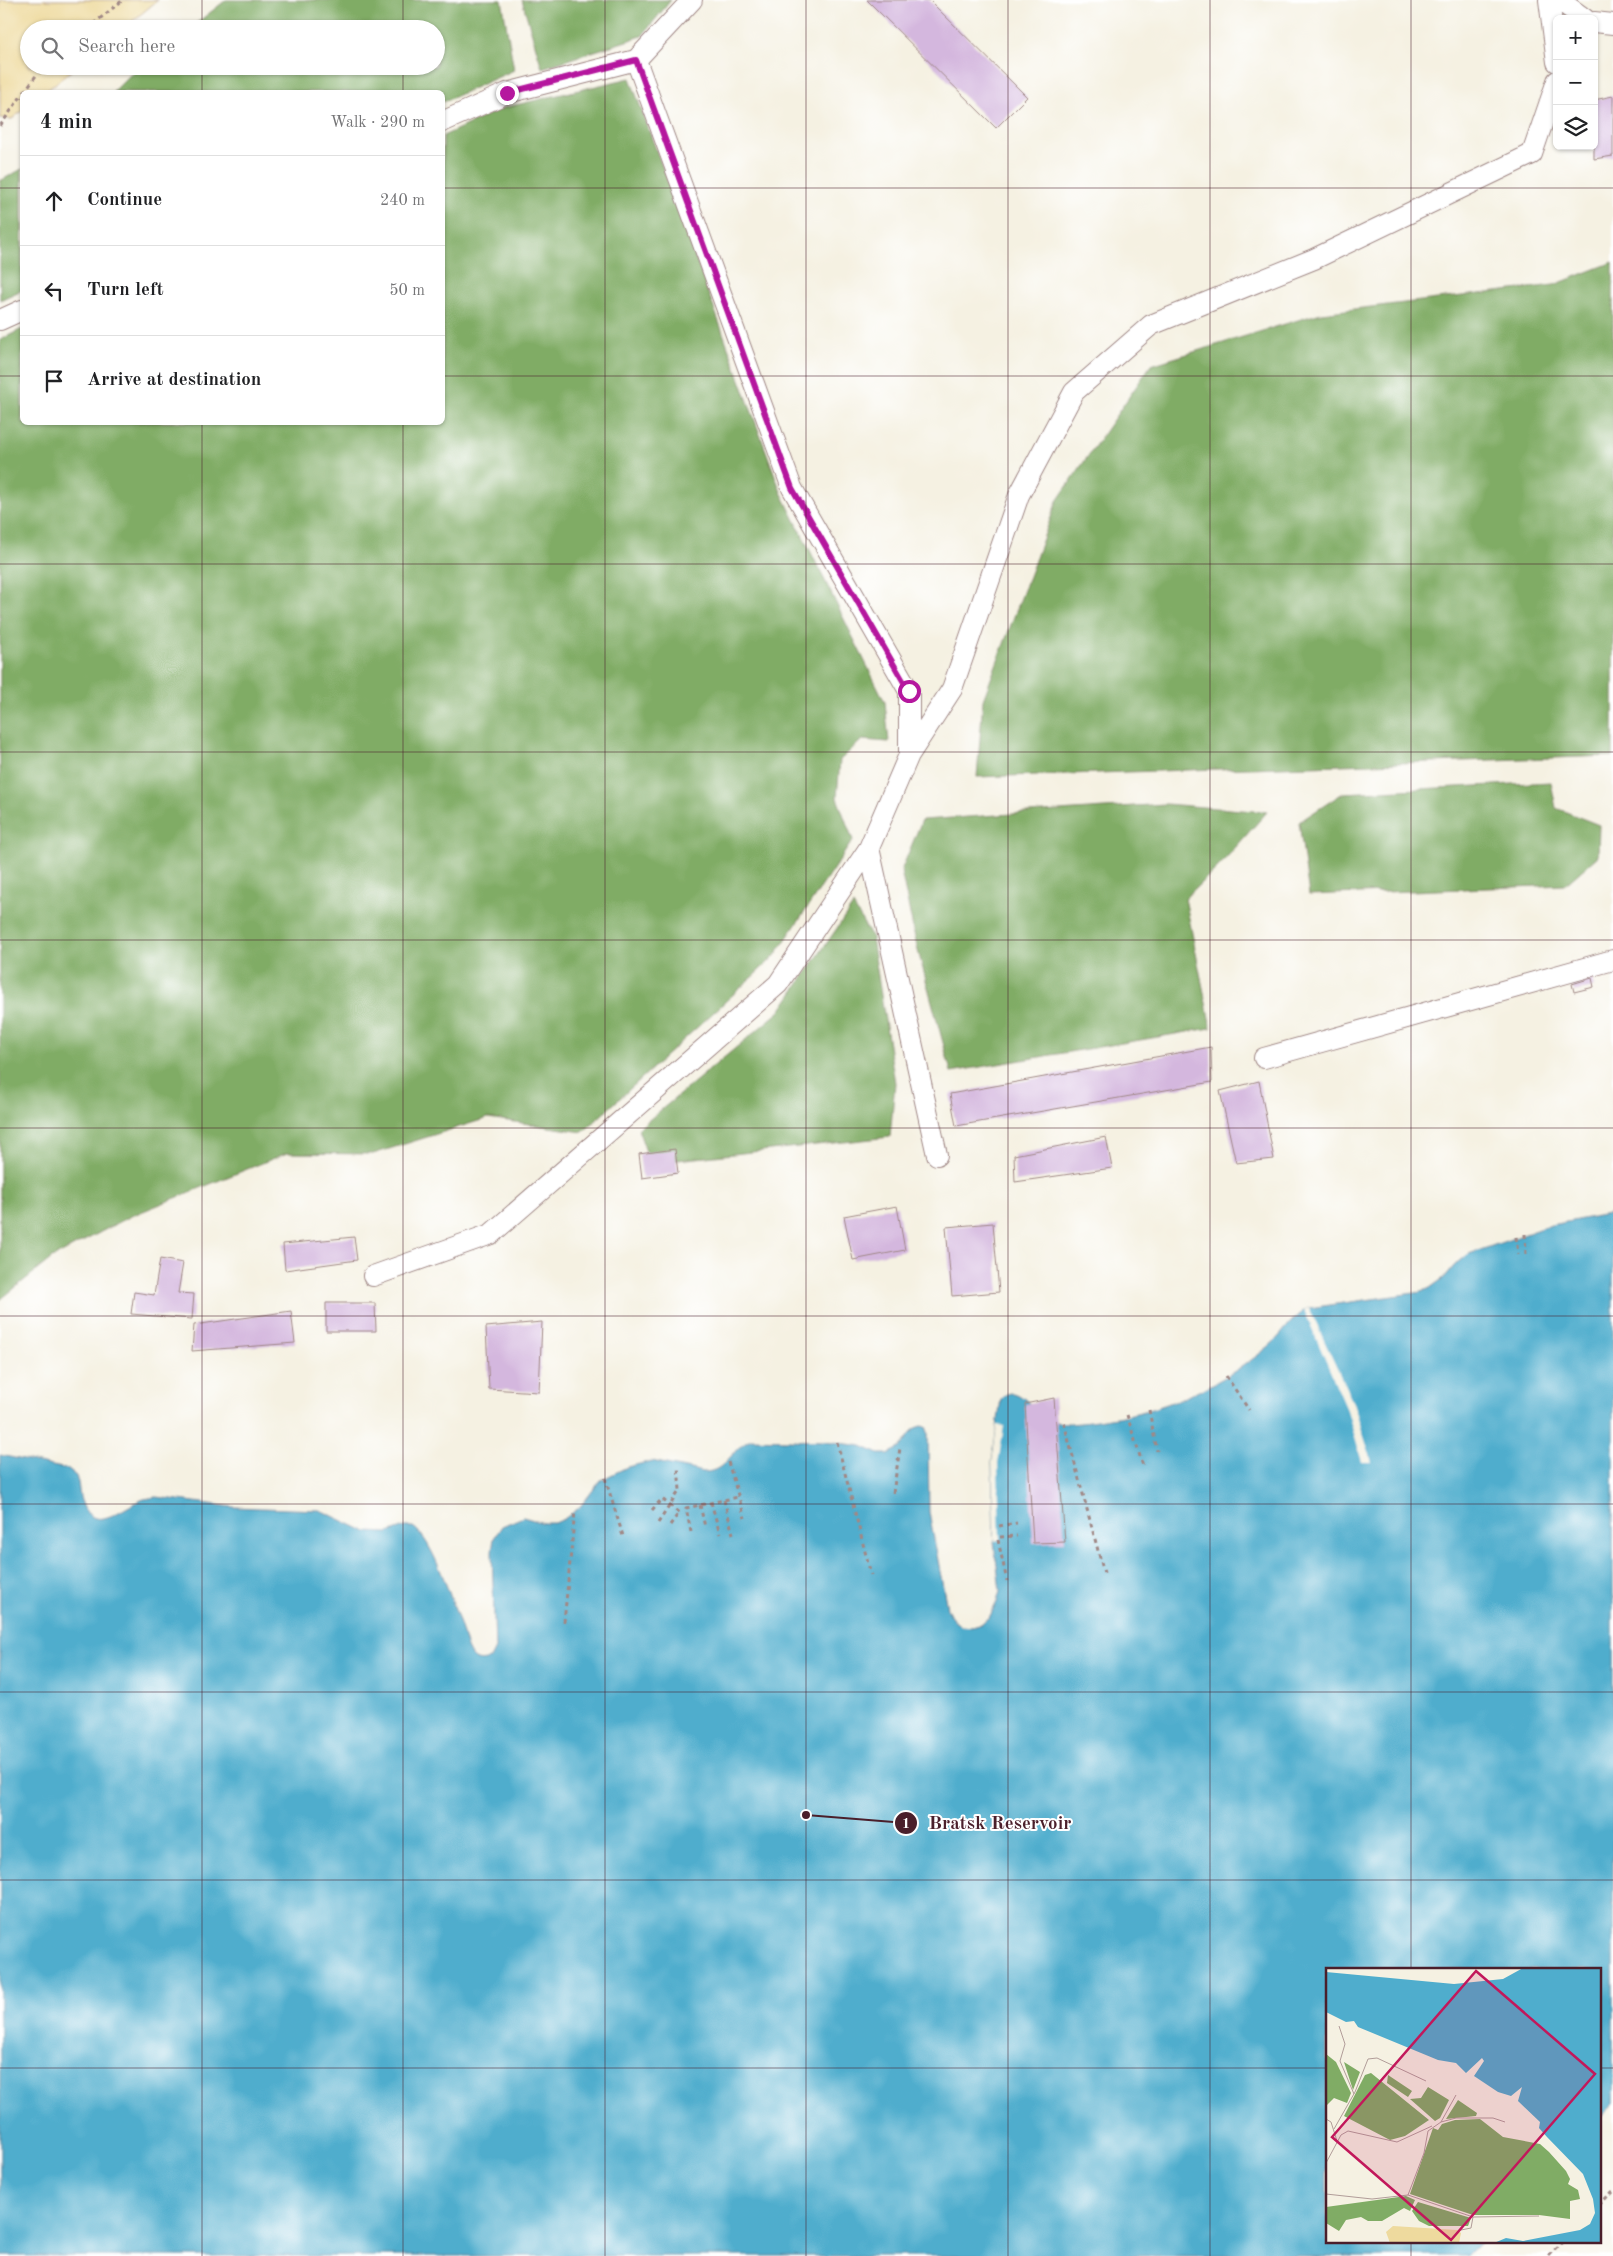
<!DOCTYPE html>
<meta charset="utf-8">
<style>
:root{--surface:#fff;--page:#f2f2f2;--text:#202124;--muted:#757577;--line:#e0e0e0}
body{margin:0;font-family:"Old Standard TT",serif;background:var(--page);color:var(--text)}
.controls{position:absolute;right:15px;top:15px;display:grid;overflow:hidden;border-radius:8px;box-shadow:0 1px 4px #0004}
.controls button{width:45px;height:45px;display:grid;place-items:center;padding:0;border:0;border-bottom:1px solid var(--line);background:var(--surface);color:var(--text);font:25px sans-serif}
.stop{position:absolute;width:15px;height:15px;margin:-11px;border:4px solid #b5179e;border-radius:50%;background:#fff}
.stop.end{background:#b5179e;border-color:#fff;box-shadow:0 1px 5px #0008}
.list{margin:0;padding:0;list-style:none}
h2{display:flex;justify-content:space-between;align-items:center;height:65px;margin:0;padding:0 20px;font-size:21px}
h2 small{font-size:16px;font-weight:400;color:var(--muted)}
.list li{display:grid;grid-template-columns:32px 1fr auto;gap:15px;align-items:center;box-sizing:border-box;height:90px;padding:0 20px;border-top:1px solid var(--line)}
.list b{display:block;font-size:19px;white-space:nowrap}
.list em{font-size:16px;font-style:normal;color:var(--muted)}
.icon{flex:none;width:28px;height:28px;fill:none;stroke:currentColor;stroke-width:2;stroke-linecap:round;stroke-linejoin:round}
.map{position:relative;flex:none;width:1613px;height:2256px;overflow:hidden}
.search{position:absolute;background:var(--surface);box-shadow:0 1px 4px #0004;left:20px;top:20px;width:425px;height:55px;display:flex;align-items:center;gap:12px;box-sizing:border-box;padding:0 18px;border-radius:28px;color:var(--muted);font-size:19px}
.panel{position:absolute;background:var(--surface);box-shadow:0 1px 4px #0004;left:20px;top:90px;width:425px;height:335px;border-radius:8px}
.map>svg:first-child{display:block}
</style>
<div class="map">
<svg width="1613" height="2256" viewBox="0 0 1613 2256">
<rect width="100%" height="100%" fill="#fff"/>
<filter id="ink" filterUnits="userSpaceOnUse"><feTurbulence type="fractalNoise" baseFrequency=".02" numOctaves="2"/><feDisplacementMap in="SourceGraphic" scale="10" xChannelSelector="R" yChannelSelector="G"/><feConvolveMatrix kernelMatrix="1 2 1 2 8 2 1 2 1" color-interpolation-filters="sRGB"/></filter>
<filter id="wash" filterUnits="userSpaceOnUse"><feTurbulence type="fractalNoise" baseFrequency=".0096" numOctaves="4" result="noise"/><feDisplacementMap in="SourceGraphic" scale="20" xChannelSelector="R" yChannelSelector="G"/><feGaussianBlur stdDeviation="1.12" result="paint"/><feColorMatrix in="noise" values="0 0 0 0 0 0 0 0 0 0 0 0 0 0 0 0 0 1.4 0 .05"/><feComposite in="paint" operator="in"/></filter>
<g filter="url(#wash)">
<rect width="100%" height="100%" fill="#f5f1e2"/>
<!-- forest -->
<path fill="#80ac65" stroke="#656648" d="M226 0H502L514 70 443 102 442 92H113L139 66H436V29H189Z
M522 0H671L642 36 542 68Z
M630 78 781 492 885 702 889 742 862 740 840 760 837 798 853 840 774 957 583 1132 488 1118 373 1154 287 1153 131 1216 52 1258 0 1300V340L22 329V422H442L443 136 503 108Z
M22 169V290L0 300V181Z
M1613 262V756L977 777 983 700 1057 501 1151 365 1321 313 1554 285Z
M1551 782 1556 808 1599 825 1598 856 1565 885 1309 895 1299 822 1343 793Z
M1165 804 1267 812 1218 867 1185 898 1211 1028 951 1072 917 947 901 871 922 820Z
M853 905 872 938 895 1083 890 1137 650 1163 638 1129 780 1011Z"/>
<!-- sand -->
<path fill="#eeda9e" stroke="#9c7c64" d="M0 0H158L123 29H29V66H77L45 92H22V111L12 119 0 118Z"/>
<!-- water -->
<path fill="#4fadcd" stroke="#4c667c" d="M1613 1213V2104L1599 2118V1970H1327V2242H1481L1467 2256H0V1455L67 1469 76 1476C80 1485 78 1494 82 1503 94 1537 125 1505 144 1499 148 1498 152 1498 156 1497L233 1507 320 1510 367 1532 388 1533 405 1527H413C433 1539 453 1604 461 1627 464 1637 466 1652 475 1659 480 1662 485 1660 490 1659L495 1649 492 1552 494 1538 502 1526 523 1517 544 1523H555L564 1519 579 1508 601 1480 627 1467 652 1461 704 1472C727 1472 732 1447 751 1439L825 1441 862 1446 879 1454H888L900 1448 915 1428 921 1426 926 1427 928 1432 929 1512 947 1608 953 1620 961 1626 972 1627 981 1624 990 1616 997 1602 1000 1591 994 1541 992 1462 1001 1399C1017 1379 1034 1414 1049 1420 1064 1427 1100 1419 1117 1417 1171 1408 1226 1382 1268 1347 1284 1335 1290 1317 1309 1308L1421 1292 1430 1288 1445 1277 1454 1266 1469 1254 1551 1225Z"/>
<!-- pier -->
<path fill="#f5f1e2" d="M1309 1308 1354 1405 1372 1462H1362L1347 1410 1304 1310Z
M997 1425 1004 1426 998 1464 1000 1540 994 1541 992 1462Z"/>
<g id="blocks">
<!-- building -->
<path fill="#d4b7de" d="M867 0H929L1027 97 996 128Z
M1613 96V156L1594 159V100Z
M1592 978 1594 987 1574 992 1572 984Z
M1211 1047 1212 1082 956 1126 950 1094Z
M1259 1081 1274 1159 1236 1163 1220 1091Z
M1106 1137 1112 1168 1015 1182 1014 1155Z
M675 1149 678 1173 642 1178 639 1154Z
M897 1206 905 1250 853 1260 844 1216Z
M993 1223 999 1292 952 1296 946 1227Z
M354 1237 357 1260 285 1270 283 1244Z
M160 1259 183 1263 178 1293 194 1294 192 1319 131 1314 134 1292 154 1295Z
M326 1303H375L376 1331H326Z
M291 1311 295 1343 192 1351 194 1325Z
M542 1322 539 1392 489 1389 486 1327Z
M1054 1398 1065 1542 1033 1543 1025 1404Z"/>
</g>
</g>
<g filter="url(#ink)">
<use href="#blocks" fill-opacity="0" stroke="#a08886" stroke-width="1"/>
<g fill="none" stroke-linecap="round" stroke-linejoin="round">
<defs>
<path id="minor" d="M1549 0 1557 62
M1559 0 1585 19
M1594 22 1613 24
M636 60 792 488 909 691V755L869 848 937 1155
M442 122 507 93 636 60 692 0
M0 320 22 310
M909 755 952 689 1019 495 1074 392 1151 325 1314 259 1532 154 1557 81
M1264 1058 1613 960
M373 1276 491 1234 778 984 869 848"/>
</defs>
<!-- minor casing -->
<use href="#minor" stroke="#a08886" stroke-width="22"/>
<!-- path -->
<path stroke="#a08886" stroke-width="3" stroke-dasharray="4 4" stroke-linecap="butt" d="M87 29 123 0
M24 92 43 66
M0 126 22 95
M1525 1234 1526 1255
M1516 1237 1518 1255
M1226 1376 1249 1410
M1149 1410 1157 1451
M1127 1415 1143 1466
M1064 1423 1104 1573
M837 1442 871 1575
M728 1462 745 1518
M605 1478 623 1536
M893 1493 900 1448
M724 1500 733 1534
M711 1502 720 1534
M700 1505 705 1527
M652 1510 662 1499 679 1513 670 1525
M658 1523 680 1490 678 1467
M999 1526 1017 1523
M691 1532 686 1508 738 1497
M1000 1537 1017 1536
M998 1540 1007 1581
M564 1622 575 1511
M1599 2205 1613 2191
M1549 2256 1562 2242"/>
<!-- minor -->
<use href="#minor" stroke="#fff" stroke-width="20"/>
</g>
</g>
<g fill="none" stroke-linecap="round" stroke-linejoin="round" filter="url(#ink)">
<!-- route -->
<path stroke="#b5179e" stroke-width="6" d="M507 93 636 60 792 488 909 691"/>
</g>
<!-- grid -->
<path fill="none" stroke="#4a1f2b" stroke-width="1" stroke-opacity="0.55" d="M202 0V29M403 0V29M605 0V2256M806 0V2256M1008 0V2256M1210 0V2256M1411 0V1970M202 66V92M403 66V92M0 188H22M442 188H1613M0 376H22M442 376H1613M202 422V2256M403 422V2256M0 564H1613M0 752H1613M0 940H1613M0 1128H1613M0 1316H1613M0 1504H1613M0 1692H1613M0 1880H1613M0 2068H1327M1599 2068H1613M1411 2242V2256"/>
<!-- overview -->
<g transform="translate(1326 1968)">
<rect width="275" height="275" fill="#f5f1e2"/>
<path d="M0 86 10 94 25 125 21 135 8 130 0 138ZM18 94 34 104 27 122ZM45 105 103 152 79 168 64 172 18 148 39 107ZM62 107 86 123 82 129 61 115ZM102 119 123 132 114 150 109 153 84 131 95 130ZM132 132 151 145 150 148 120 151ZM154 151 177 169 214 176 223 184 240 203 244 211 242 216 252 222 254 231 244 233V251L213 247H147L84 226 107 160 112 162 116 156 129 152ZM80 228 89 232 84 243 78 240 56 253H42L35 249 20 252 13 263 0 255V239ZM92 234 145 250 142 258H103L93 253 86 243Z" fill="#80ac65"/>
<path d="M67 258 131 262 135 265 133 275H64L60 264Z" fill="#eeda9e"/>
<path d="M197 0H275V275H168L180 270 197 273 254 262 264 256 269 245 267 231 257 206 221 169 213 160 214 154 192 133 196 119 185 128 172 124 148 108 158 93 156 90 140 105 130 95 112 92 32 59 28 53 20 54 0 44V4L128 16 177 11Z" fill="#4fadcd"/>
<path fill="none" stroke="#b19d99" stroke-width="1" d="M13 58 19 76 14 93 28 126M0 151 5 154 11 173M115 154 130 150H167L179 154M8 161 29 124 42 91 51 90 100 113M0 195 15 167 22 163 71 174 106 158M0 226 46 231 82 227 147 249 213 248M82 227 98 185 102 163 115 154 130 127M135 262 145 260 147 249"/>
<path fill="#c2185b" fill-opacity="0.15" stroke="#c2185b" stroke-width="2.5" d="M150 3 269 106 125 272 6 169Z"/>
<rect width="275" height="275" fill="none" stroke="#4a1f2b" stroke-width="2.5"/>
</g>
<!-- callouts -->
<path fill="none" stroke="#4a1f2b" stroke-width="2" d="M806 1815L906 1823"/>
<g fill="#4a1f2b" stroke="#fff" stroke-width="2">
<circle cx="806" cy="1815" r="5"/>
<circle cx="906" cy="1823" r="12"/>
</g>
<g font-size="15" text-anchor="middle" font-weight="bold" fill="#fff">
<text x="906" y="1828">1</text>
</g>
<g font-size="19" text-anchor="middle" font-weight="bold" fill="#4a1f2b" stroke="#fff" stroke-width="4" stroke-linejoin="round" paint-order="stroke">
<text x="1000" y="1829">Bratsk Reservoir</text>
</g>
</svg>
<div class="controls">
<button>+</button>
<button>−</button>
<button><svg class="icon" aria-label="layers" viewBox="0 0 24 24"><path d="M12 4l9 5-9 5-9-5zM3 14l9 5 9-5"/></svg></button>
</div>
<div class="stop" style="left:909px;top:691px"></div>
<div class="stop end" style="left:507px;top:93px"></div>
<div class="search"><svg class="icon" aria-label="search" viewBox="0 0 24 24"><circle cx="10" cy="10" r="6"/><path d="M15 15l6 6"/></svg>Search here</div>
<section class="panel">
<h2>4 min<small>Walk · 290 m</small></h2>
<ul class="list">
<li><svg class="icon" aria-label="ahead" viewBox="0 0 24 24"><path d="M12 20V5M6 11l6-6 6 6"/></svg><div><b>Continue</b></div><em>240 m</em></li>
<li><svg class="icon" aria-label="left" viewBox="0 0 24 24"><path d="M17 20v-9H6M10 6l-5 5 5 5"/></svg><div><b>Turn left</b></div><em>50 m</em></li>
<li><svg class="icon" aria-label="arrive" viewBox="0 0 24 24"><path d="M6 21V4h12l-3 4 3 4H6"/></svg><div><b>Arrive at destination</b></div></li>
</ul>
</section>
</div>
